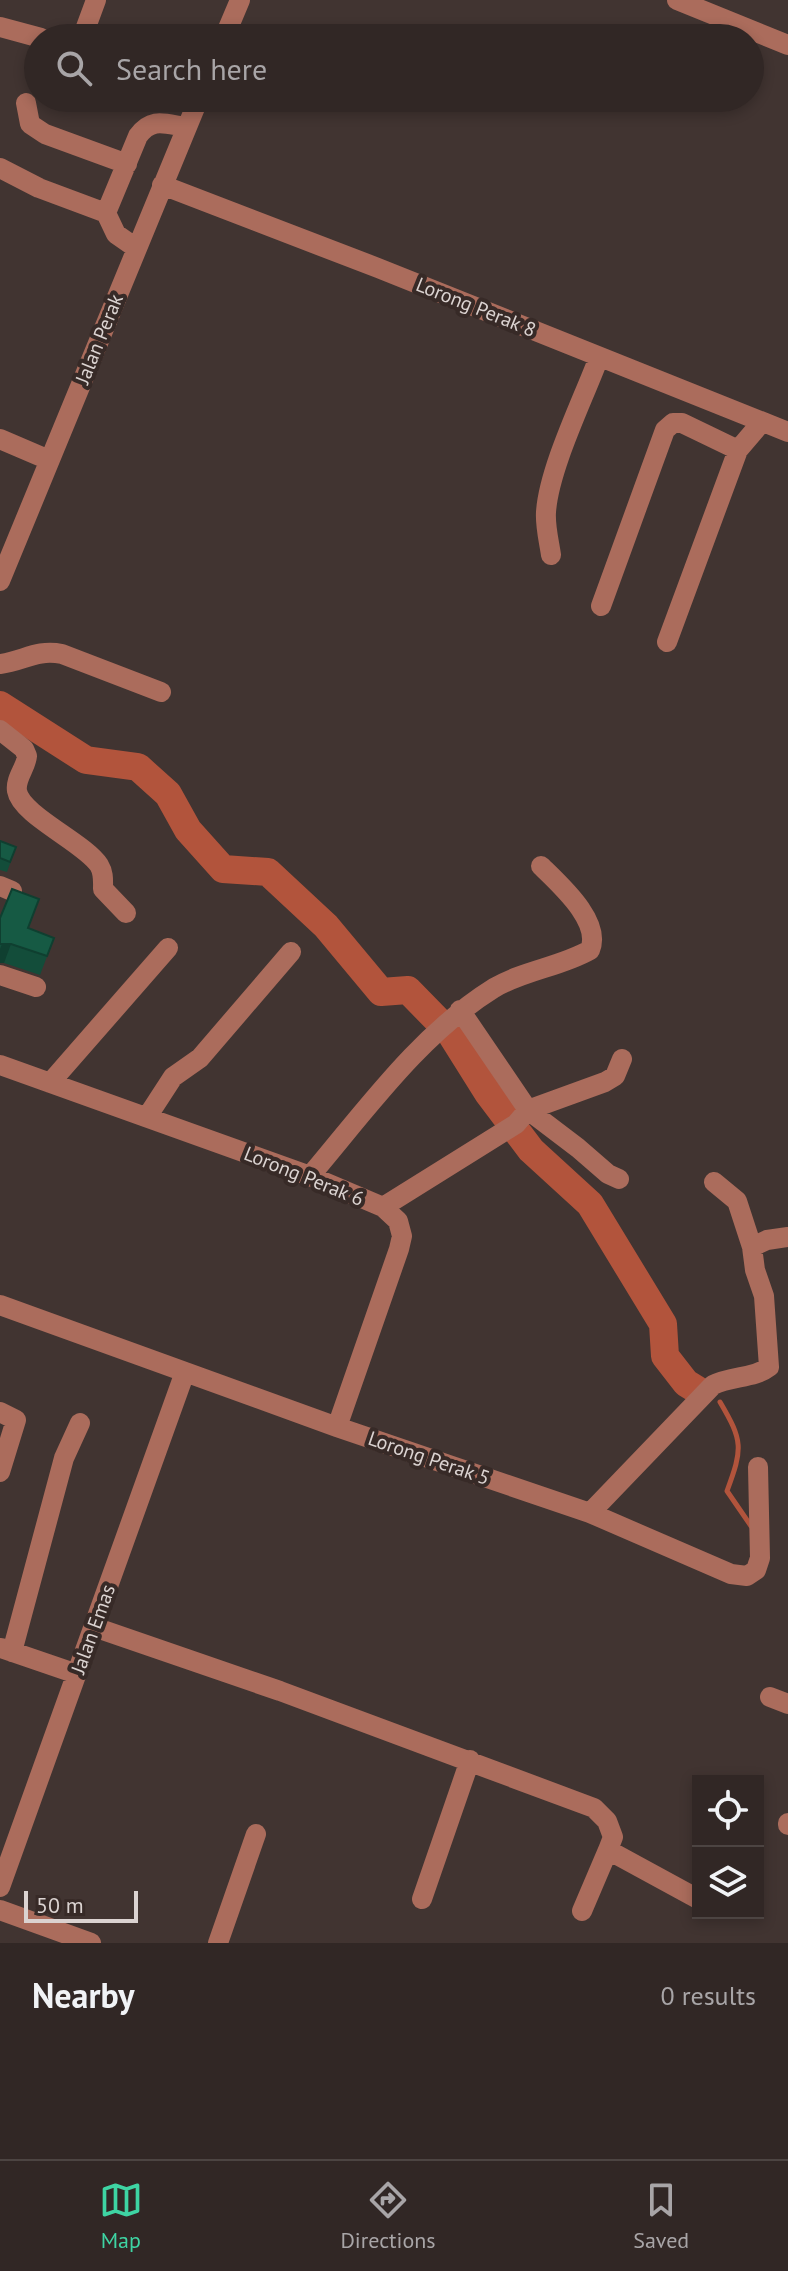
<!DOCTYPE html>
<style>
:root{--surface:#312725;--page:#3d3332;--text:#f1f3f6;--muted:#a8a5a7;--line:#4c4442;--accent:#3ed4a3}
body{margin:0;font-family:"PT Sans",sans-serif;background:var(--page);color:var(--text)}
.controls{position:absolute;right:24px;bottom:24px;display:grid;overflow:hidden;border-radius:0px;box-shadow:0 4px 12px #0003}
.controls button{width:72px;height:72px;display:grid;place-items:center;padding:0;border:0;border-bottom:2px solid var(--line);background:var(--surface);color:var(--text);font:40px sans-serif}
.scale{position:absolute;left:24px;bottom:20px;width:114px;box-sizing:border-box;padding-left:8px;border:4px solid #dbd3d1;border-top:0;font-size:22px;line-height:28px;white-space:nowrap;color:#dbd3d1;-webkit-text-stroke:6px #372a27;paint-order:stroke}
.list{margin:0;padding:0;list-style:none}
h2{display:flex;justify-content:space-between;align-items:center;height:104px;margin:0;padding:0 32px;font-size:34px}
h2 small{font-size:26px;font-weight:400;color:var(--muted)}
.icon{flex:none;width:44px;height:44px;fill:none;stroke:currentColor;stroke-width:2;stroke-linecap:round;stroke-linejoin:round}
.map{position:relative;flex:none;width:788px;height:1943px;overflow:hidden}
.search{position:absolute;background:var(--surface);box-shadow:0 4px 12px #0003;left:24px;right:24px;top:24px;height:88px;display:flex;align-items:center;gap:20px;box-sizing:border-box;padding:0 28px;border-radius:44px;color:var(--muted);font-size:30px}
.sheet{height:216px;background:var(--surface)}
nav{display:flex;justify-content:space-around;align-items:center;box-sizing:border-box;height:112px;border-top:2px solid var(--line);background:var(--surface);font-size:22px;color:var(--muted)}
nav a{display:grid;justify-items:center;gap:4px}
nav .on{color:var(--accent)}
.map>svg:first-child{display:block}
</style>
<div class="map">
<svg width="788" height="1943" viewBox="0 0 788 1943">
<rect width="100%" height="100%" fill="#413431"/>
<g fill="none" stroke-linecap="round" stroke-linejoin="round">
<!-- stream -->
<path stroke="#b2543c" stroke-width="5" d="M720 1402C743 1441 743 1448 727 1491L751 1526"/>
<!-- river -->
<path stroke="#b2543c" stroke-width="28" d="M0 705 86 760 138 767 168 794 188 830 223 869 268 872 326 926 381 992 408 990 451 1034 488 1093 531 1150 590 1204 663 1324 665 1356 686 1383 699 1391"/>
<!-- minor -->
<path stroke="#ab6c5c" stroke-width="20" d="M677 0 788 45
M0 27 41 38
M82 38 96 0
M224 38 240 0
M26 103 30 124 45 134 127 164
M0 168 39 188 106 213
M162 185 378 268 788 432
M136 248 116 234 106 213 138 136C152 117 165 124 186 127
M0 439 49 460
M551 555C549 541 545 526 546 512 549 468 583 400 599 357
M0 581 199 98
M601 606 665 430 673 423H682L738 450
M667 642 738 450 761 423
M0 664C24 661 36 649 62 654L161 692
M0 730 24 749 27 756C26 768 15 778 17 791 21 815 85 843 99 865 104 873 103 881 103 889L126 913
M0 886 12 891
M0 975 36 987
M460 1010 528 1110 578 1148 608 1174 619 1179
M0 1065 310 1176 383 1207 398 1221 402 1236 399 1249 337 1427
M50 1083 168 948
M147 1117 173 1077 200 1058 291 952
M310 1176C366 1110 420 1034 494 988 525 970 560 967 590 950 602 921 559 884 541 866
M714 1182 737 1201 752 1247
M383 1207 516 1124 528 1110 605 1082 615 1076 622 1059
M0 1305 337 1427 590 1513 731 1574 747 1576 756 1570 760 1558 758 1467
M0 1412 16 1420 0 1472
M590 1513 713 1385C731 1376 755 1378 769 1367L764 1296 755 1270 752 1247 767 1240 788 1237
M94 1627 280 1691 594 1808 607 1821 613 1837 608 1850 698 1899
M1 1648 77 1674
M12 1652 64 1458 80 1423
M770 1697 788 1704
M788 1823V1825
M0 1887 185 1372
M422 1899 470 1760
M0 1910 91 1943
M582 1911 608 1850
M218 1943 256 1834"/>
</g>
<!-- wall -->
<path fill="#134d3a" d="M0 841 16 847 7 872 0 870Z
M0 918 54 938 40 975 4 963H0Z"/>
<!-- shaded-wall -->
<path fill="#0f3f30" d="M2 944H11L4 963H0V949Z"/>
<!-- building -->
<path fill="#165a44" stroke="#0f3f30" stroke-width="2" d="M0 841 16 847 10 862 0 858Z
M12 889 39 899 28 928 54 938 47 956 11 944H0V918Z"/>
<g text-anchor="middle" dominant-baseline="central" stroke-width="8" stroke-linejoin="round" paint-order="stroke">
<!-- street labels -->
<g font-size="20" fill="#dbd3d1" stroke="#372a27">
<text transform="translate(476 307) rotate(22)">Lorong Perak 8</text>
<text transform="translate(99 339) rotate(-68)">Jalan Perak</text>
<text transform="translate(304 1176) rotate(22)">Lorong Perak 6</text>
<text transform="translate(429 1458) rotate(19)">Lorong Perak 5</text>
<text transform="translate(93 1629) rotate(-70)">Jalan Emas</text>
</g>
</g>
</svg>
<div class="controls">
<button><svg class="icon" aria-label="locate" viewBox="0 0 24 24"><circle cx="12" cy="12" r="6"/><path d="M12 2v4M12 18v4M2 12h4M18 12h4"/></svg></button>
<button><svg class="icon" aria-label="layers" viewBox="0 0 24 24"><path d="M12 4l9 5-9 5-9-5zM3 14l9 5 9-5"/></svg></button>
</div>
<div class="scale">50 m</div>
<div class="search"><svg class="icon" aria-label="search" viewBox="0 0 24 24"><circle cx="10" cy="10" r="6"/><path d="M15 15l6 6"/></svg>Search here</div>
</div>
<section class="sheet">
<h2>Nearby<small>0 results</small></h2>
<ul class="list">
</ul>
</section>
<nav>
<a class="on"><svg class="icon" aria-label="map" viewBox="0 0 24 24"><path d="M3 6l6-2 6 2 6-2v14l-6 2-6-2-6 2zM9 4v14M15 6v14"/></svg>Map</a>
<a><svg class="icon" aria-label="directions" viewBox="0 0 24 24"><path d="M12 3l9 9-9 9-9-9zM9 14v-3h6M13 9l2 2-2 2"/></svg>Directions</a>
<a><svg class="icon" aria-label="saved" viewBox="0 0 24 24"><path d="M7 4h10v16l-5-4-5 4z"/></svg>Saved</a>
</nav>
